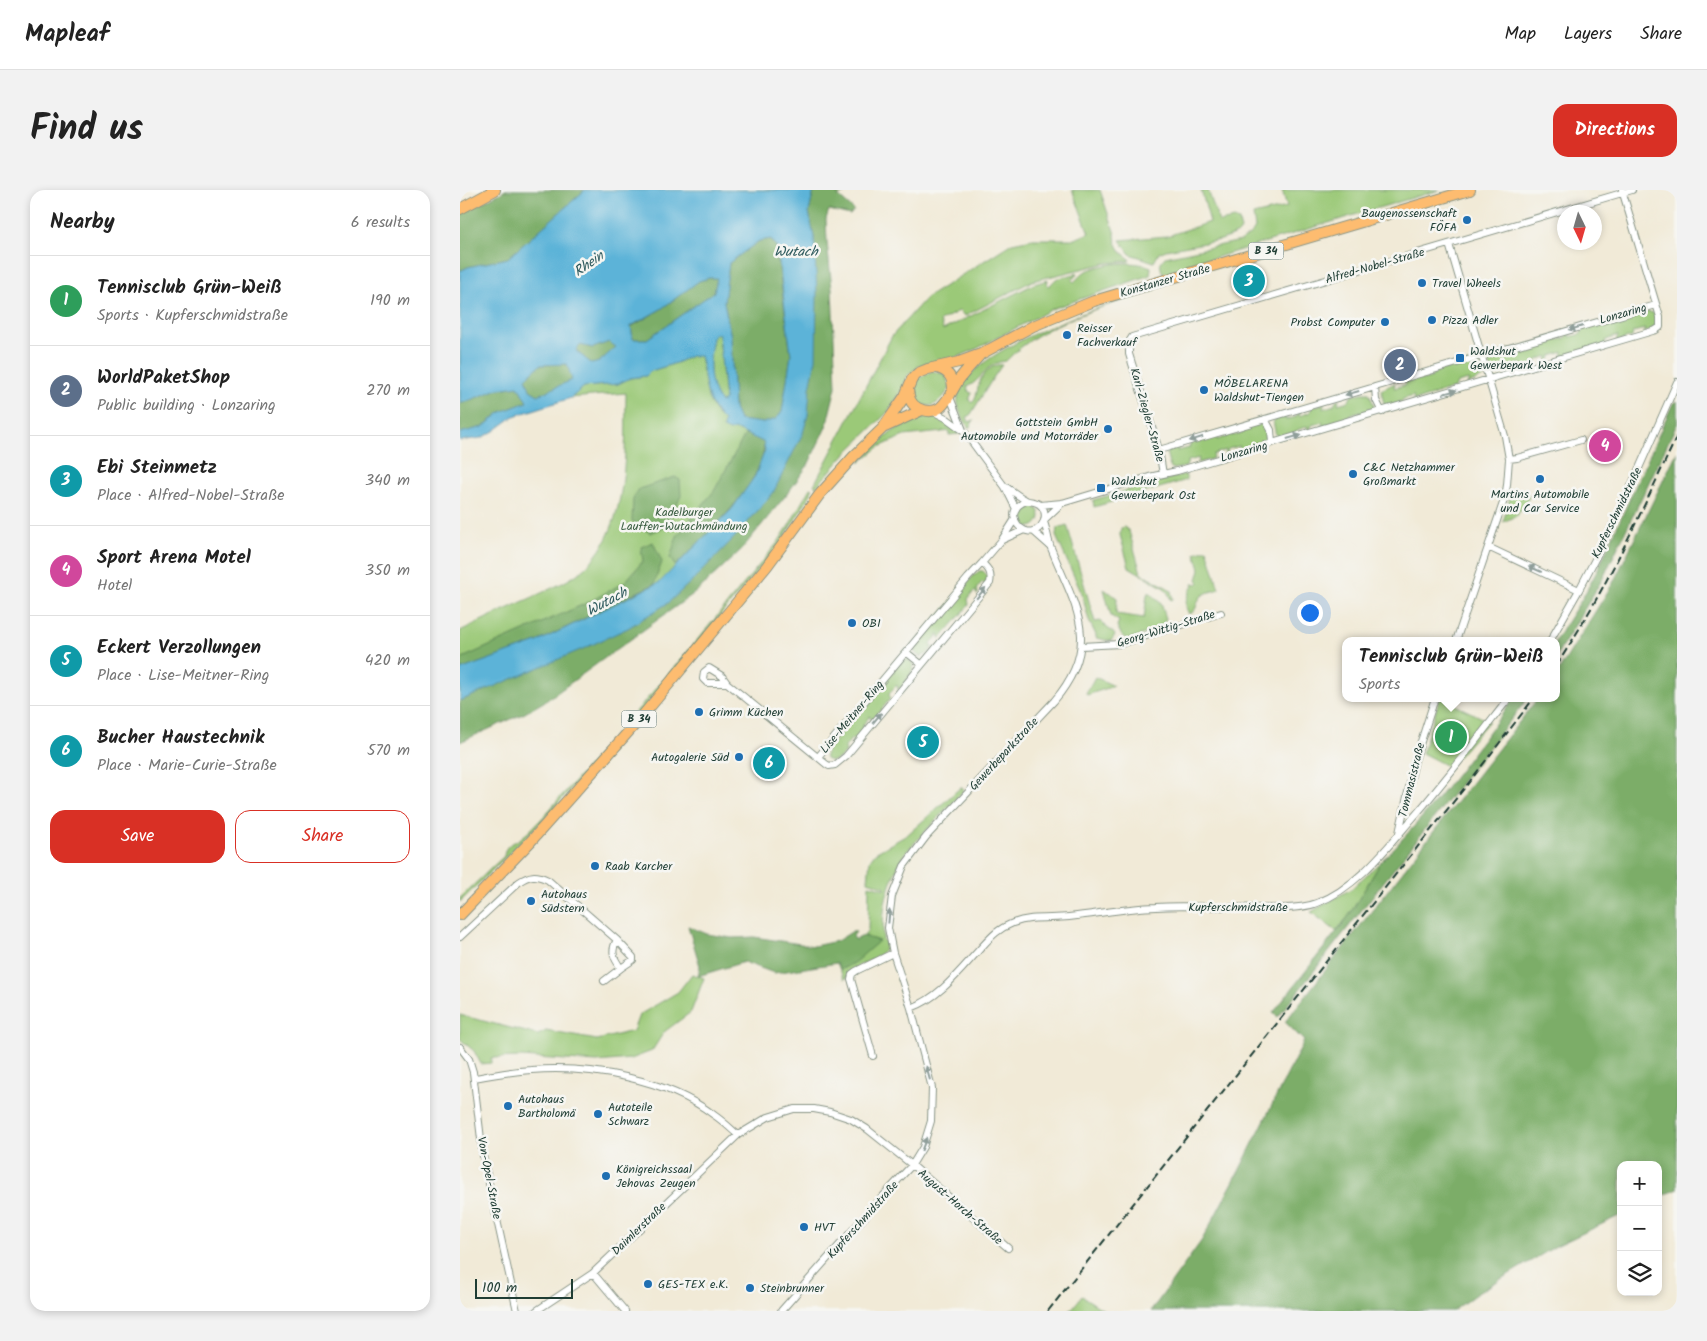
<!DOCTYPE html>
<meta charset="utf-8">
<style>
:root{--surface:#fff;--page:#f2f2f2;--text:#222;--muted:#767676;--line:#e0e0e0;--accent:#d93025}
body{margin:0;font-family:Kalam,sans-serif;background:var(--page);color:var(--text)}
.controls{position:absolute;right:15px;bottom:15px;display:grid;overflow:hidden;border-radius:10px;box-shadow:0 2px 8px #0003}
.controls button{width:45px;height:45px;display:grid;place-items:center;padding:0;border:0;border-bottom:1px solid var(--line);background:var(--surface);color:var(--text);font:25px sans-serif}
.compass{position:absolute;left:1097px;top:15px;width:45px;height:45px;border-radius:50%;background:var(--surface);box-shadow:0 2px 8px #0003;rotate:175deg}
.scale{position:absolute;left:15px;bottom:12px;width:98px;box-sizing:border-box;padding-left:5px;border:2px solid #1f3d34;border-top:0;font-size:14px;line-height:18px;white-space:nowrap;color:#1f3d34;-webkit-text-stroke:4px #f6f6f2;paint-order:stroke}
.you{position:absolute;left:849px;top:422px;width:18px;height:18px;margin:-12px;border:4px solid #fff;border-radius:50%;background:#1a73e8;box-shadow:0 0 0 8px #1a73e833}
.badge{display:grid;place-items:center;width:32px;height:32px;border-radius:50%;background:var(--accent);color:#fff;font-size:16px;font-weight:700}
.pin{position:absolute;translate:-50% -50%;border:2px solid #fff;box-shadow:0 1px 5px #0006}
.popup{position:absolute;left:882px;top:447px;width:218px;height:65px;box-sizing:border-box;display:grid;place-content:center;border-radius:10px;background:var(--surface);filter:drop-shadow(0 1px 4px #0005);font-size:16px;white-space:nowrap;color:var(--muted)}
.popup b{font-size:19px;color:var(--text)}
.popup::after{content:'';position:absolute;left:50%;top:100%;margin-left:-10px;border:10px solid transparent;border-top-color:var(--surface)}
.list{margin:0;padding:0;list-style:none}
h2{display:flex;justify-content:space-between;align-items:center;height:65px;margin:0;padding:0 20px;font-size:21px}
h2 small{font-size:16px;font-weight:400;color:var(--muted)}
.list li{display:grid;grid-template-columns:32px 1fr auto;gap:15px;align-items:center;box-sizing:border-box;height:90px;padding:0 20px;border-top:1px solid var(--line)}
.list b{display:block;font-size:19px;white-space:nowrap}
.list p{margin:0;font-size:16px;white-space:nowrap;color:var(--muted)}
.list em{font-size:16px;font-style:normal;color:var(--muted)}
.actions{display:flex;gap:10px;padding:15px 20px}
.actions a{flex:1;padding:11px 0;border:1px solid var(--accent);border-radius:15px;text-align:center;font-size:18px;color:var(--accent)}
.actions .main{background:var(--accent);color:#fff}
.icon{flex:none;width:28px;height:28px;fill:none;stroke:currentColor;stroke-width:2;stroke-linecap:round;stroke-linejoin:round}
.map{position:relative;flex:none;width:1217px;height:1121px;overflow:hidden;border-radius:15px}
header{display:flex;align-items:center;gap:30px;box-sizing:border-box;height:70px;padding:0 25px;background:var(--surface);border-bottom:1px solid var(--line)}
header strong{font-size:24px}
nav{display:flex;gap:28px;margin-inline-start:auto;font-size:18px}
.intro{display:flex;align-items:center;justify-content:space-between;box-sizing:border-box;height:120px;padding:0 30px}
h1{margin:0;font-size:35px}
.button{padding:12px 22px;border-radius:15px;background:var(--accent);color:#fff;font-size:18px;font-weight:700}
main{display:flex;gap:30px;padding:0 30px}
aside{flex:1;background:var(--surface);border-radius:15px;box-shadow:0 2px 8px #0003}
.map>svg:first-child{display:block}
</style>
<header>
<strong>Mapleaf</strong>
<nav><a>Map</a><a>Layers</a><a>Share</a></nav>
</header>
<div class="intro"><h1>Find us</h1><a class="button">Directions</a></div>
<main>
<aside>
<h2>Nearby<small>6 results</small></h2>
<ul class="list">
<li><span class="badge" style="background:#2e9e5b">1</span><div><b>Tennisclub Grün-Weiß</b><p>Sports · Kupferschmidstraße</p></div><em>190 m</em></li>
<li><span class="badge" style="background:#5c6f8a">2</span><div><b>WorldPaketShop</b><p>Public building · Lonzaring</p></div><em>270 m</em></li>
<li><span class="badge" style="background:#0f9aa8">3</span><div><b>Ebi Steinmetz</b><p>Place · Alfred-Nobel-Straße</p></div><em>340 m</em></li>
<li><span class="badge" style="background:#d1479c">4</span><div><b>Sport Arena Motel</b><p>Hotel</p></div><em>350 m</em></li>
<li><span class="badge" style="background:#0f9aa8">5</span><div><b>Eckert Verzollungen</b><p>Place · Lise-Meitner-Ring</p></div><em>420 m</em></li>
<li><span class="badge" style="background:#0f9aa8">6</span><div><b>Bucher Haustechnik</b><p>Place · Marie-Curie-Straße</p></div><em>570 m</em></li>
</ul>
<div class="actions"><a class="main">Save</a><a>Share</a></div>
</aside>
<div class="map">
<svg width="1217" height="1121" viewBox="0 0 1217 1121">
<rect width="100%" height="100%" fill="#f6f6f2"/>
<filter id="ink" filterUnits="userSpaceOnUse"><feTurbulence type="fractalNoise" baseFrequency=".02" numOctaves="2"/><feDisplacementMap in="SourceGraphic" scale="10" xChannelSelector="R" yChannelSelector="G"/><feConvolveMatrix kernelMatrix="1 2 1 2 8 2 1 2 1" color-interpolation-filters="sRGB"/></filter>
<filter id="wash" filterUnits="userSpaceOnUse"><feTurbulence type="fractalNoise" baseFrequency=".0096" numOctaves="4" result="noise"/><feDisplacementMap in="SourceGraphic" scale="20" xChannelSelector="R" yChannelSelector="G"/><feGaussianBlur stdDeviation="1.12" result="paint"/><feColorMatrix in="noise" values="0 0 0 0 0 0 0 0 0 0 0 0 0 0 0 0 0 1.4 0 .05"/><feComposite in="paint" operator="in"/></filter>
<g filter="url(#wash)">
<rect width="100%" height="100%" fill="#f1ead7"/>
<!-- green -->
<path fill="#9bc978" stroke="#5d8356" d="M275 0H390L357 17 372 139 333 292 0 544V441C24 429 48 418 73 407 91 398 111 391 126 377 170 334 165 259 166 203L111 208 124 197 158 194 170 188 186 186 191 181 216 173 231 166H240L248 208 256 223 264 231 265 236 270 241V87L0 229V161Z
M612 0H640L655 44 656 53 662 63 670 69 669 71 646 73 572 91 505 126 499 121 480 131 483 140 574 94 588 90 587 95 589 96 596 89 618 83 612 90 614 92C618 88 622 83 626 81 645 73 672 70 691 77L690 85 594 118 514 160 493 169 465 173 459 176 447 186 441 202 427 223 388 261 356 297 354 295 432 146 466 108 552 53 572 49H615L629 43Z
M741 0H748L759 32 774 29 779 31 781 40 779 43 761 50 706 60 699 63 694 72 670 64 660 50 707 46 750 32Z
M822 0H980C888 26 797 55 706 83H703C699 76 700 72 705 67L781 51 792 43 795 38 793 25 827 17Z
M695 99V101C643 117 585 130 546 171 524 173 524 189 507 197L509 202 512 203 509 210 512 213C517 206 517 201 519 194 521 185 533 173 542 175L533 188 511 224 507 227 509 232 514 230 509 238C503 229 496 218 498 206 507 158 651 113 695 99Z
M1185 121C1207 124 1200 137 1183 143L1185 139 1173 142 1172 147 1156 152 1158 146 1146 150 1145 155 1102 167 1103 162 1091 166 1090 170 1087 171 1088 166 1077 170 1076 175 1061 179 1062 174 1051 177 1049 183 1033 185 1028 170 1031 166 1055 158 1054 163 1065 160 1067 154H1070L1069 159 1080 156 1082 150 1096 146 1095 151 1106 148 1108 142H1110V147L1121 144 1123 138 1152 130 1151 135 1162 132 1164 126Z
M254 143 259 144 265 211 260 212C246 195 249 164 254 143Z
M1013 171 1018 173 1023 187 1007 195 1009 190 997 193 995 198 953 211 954 206 943 209 941 214 928 216 924 214 921 200 935 193 934 198 945 195 947 189 962 185 961 190 972 187 974 182Z
M472 181 485 184 490 198C481 211 471 224 455 209 449 194 460 187 472 181Z
M902 203H909L915 218 908 223 900 226 901 221 890 224 888 229 862 237 863 232 852 235 850 241H847L848 236 837 240 835 245 820 247 816 246 813 231 826 225 825 230 836 227 838 221H840L839 226 850 222 852 217 864 213 863 219 874 215 876 210 879 209 878 214 889 211 891 206Z
M473 226C485 228 491 236 499 244L489 245V241L484 242 482 240 483 242 444 246 419 257 399 273C418 252 443 227 473 226Z
M801 234 803 236C804 239 807 245 807 248 806 255 785 260 778 261L780 256 768 259 766 265 764 266 766 260 754 264 752 269 738 273 739 268 728 271 726 277 714 279 710 277 706 262 708 259 719 256 717 261 729 258 731 252 758 245 757 250 768 246 770 241 773 240 772 246 783 242 785 237Z
M725 284 727 290 634 317 633 310Z
M350 298 352 299 351 304 322 351 175 528 81 632 0 712V708L44 666C46 652 52 655 61 648 78 635 91 617 106 601 179 520 249 437 318 352L328 337Z
M1056 301 1070 305 1063 318 1058 322V325L1043 332 1051 304Z
M558 326a11 11 0 1 1 22 0a11 11 0 1 1-22 0Z
M607 335 635 432 640 431C644 437 651 439 655 445L651 451 636 448V445L629 431 622 404 596 346 597 338Z
M664 337 669 341 681 383 708 398 711 401 713 409 711 410 707 401 704 398 669 377 660 345 661 338Z
M747 359 759 399C754 401 747 402 743 405 735 410 739 421 729 424 722 413 729 404 734 393L737 394 739 392 737 390 740 379 735 363Z
M519 381H523L527 385V391L525 396 523 391 517 398 518 403 517 405 515 400 508 409 509 415 480 449 479 444 471 453 472 458 467 464 460 467 455 463 454 459 457 451 513 386Z
M644 399 657 408 656 424 684 428 687 405 688 403H691L702 415 706 429C698 442 681 445 667 449L662 446 657 436 659 431 651 426Z
M445 470H449L453 474C453 484 445 492 438 500L437 495 429 503 430 509 412 531 410 526 403 535 404 541 394 553 392 548 385 557 386 563C379 568 375 574 366 569L365 565 368 559 437 475Z
M635 487 654 496 627 505 626 503Z
M980 508 1029 531 989 577 962 563Z
M501 597 504 600 446 662C439 675 431 689 428 702 423 717 423 734 423 750L426 752 427 757C418 769 402 773 389 781L387 788 384 789 380 780 395 772 407 746H403L408 740 409 695 425 699V697L408 691 410 670 415 663 447 645Z
M917 675 918 677 888 727 876 741 851 722 891 699Z
M232 784 244 788 231 822 204 842 192 861 171 869 137 872 61 867 31 868V873L21 874 14 861 0 849V825L78 845 86 841 137 850 173 841 179 825 218 802Z
M622 1106 645 1121H610Z"/>
<!-- forest -->
<path fill="#7cad68" stroke="#4e754e" d="M46 0H125L48 68 8 77 0 81V24Z
M354 0H383L377 5 394 20 390 25 369 20 366 29 367 52 372 98 376 197 366 237 348 275 327 304 281 360 236 402 87 510 65 523 0 552V511L53 488 208 413 348 225 354 47 349 22Z
M311 49 316 57 331 165 322 222 316 229 303 233 279 230 274 219 271 147 264 112 269 73 299 51Z
M249 88H257L254 102 187 149H173L171 137 201 119 239 91Z
M149 151 157 157 139 172 132 174 116 161 120 155 133 158Z
M107 174 113 190 78 205 70 200 66 188 80 175Z
M58 196 67 212 41 222 23 237 0 243V214L38 199Z
M1217 211V234L1143 388 1096 467 1095 451 1123 407 1137 381 1213 213Z
M286 243 303 251C311 288 240 351 215 376L210 368 217 346 254 301Z
M1217 262V999L1198 1008V975H1161V1025L1096 1056 1016 1104 993 1121H691L742 1050 779 981 844 851 825 832 1078 508H1096V485L1153 393Z
M215 287 220 290 221 306 207 336 190 343 172 331 173 309 179 299Z
M193 352 202 372 194 394 77 452 0 480V469L129 412 165 392 183 371 181 357Z
M1054 508H1068L818 827 813 823 888 727 918 677 917 675C969 625 1011 566 1054 508Z
M228 736 247 744 272 748 294 747 354 756 377 751 393 741 396 742 393 746 395 750 403 746 419 751 395 772 380 780 377 773 314 783 284 772 238 786 240 776Z"/>
<!-- water -->
<path fill="#5bb3d8" stroke="#3d7886" fill-rule="evenodd" d="M125 0H354L349 22 354 47 357 104 356 169 350 198 348 225 343 243 313 303 274 348 233 390 208 413 168 438 125 458 0 511V480L77 452 200 392 272 319 295 286 305 260 303 252 275 239 270 241 263 238 264 231C243 209 247 193 240 166H231L216 173 191 181 186 186 170 188 158 194 124 197 111 208 54 226 34 241 21 248 0 251V243L23 237 41 222 67 212 58 196 38 199 0 214V81L8 77 48 68ZM311 49 317 57 331 165 322 222 316 229 303 233 279 230 274 219 271 147 264 112 269 73 299 51ZM249 88H257L254 102 187 149H173L171 136 201 119 239 91ZM254 144H259L265 210 261 212C246 196 249 163 254 144ZM149 152 156 157 139 172 132 174 116 161 120 155 133 158ZM107 174 112 190 78 205 70 200 66 188 80 175Z"/>
</g>
<g filter="url(#ink)">
<g fill="none" stroke-linecap="round" stroke-linejoin="round">
<defs>
<path id="street" d="M989 54 1045 246 1049 269 1057 268 1121 250
M915 197 916 210 922 222
M490 207 503 240 545 297 556 319
M472 221 486 228 501 239
M805 229 811 240 812 253
M699 260 1196 115
M703 284 699 260 669 164V152L672 147 1172 0
M546 297C553 301 559 307 566 310 569 312 573 311 577 313 586 317 587 329 581 336 565 355 538 320 567 311
M580 315 602 313 689 287 717 281 1196 140 1200 137V127L1162 0
M585 329 602 313
M573 341 590 356
M542 350 564 340
M1028 357 1119 400
M522 373 541 351 555 329
M996 451 1045 307 1047 295 1049 269
M1090 451 1119 400 1161 319 1217 192
M621 456 660 454 761 423
M446 462 461 474
M267 493H247L243 489 244 482 249 478 262 486 267 493 366 574 369 576 375 575 386 566 530 393C532 384 529 379 522 373L508 388 358 567
M939 643 955 570 975 508
M0 747 59 692C69 685 76 684 88 690L157 750C150 761 154 769 161 778L173 770V767L157 750
M144 791 161 778
M451 818C479 808 499 782 519 760 530 748 537 739 553 733 571 726 591 729 609 727 638 724 666 718 696 717 720 715 746 717 771 717 794 718 837 721 857 713 895 699 926 659 952 629 986 590 1017 549 1049 508
M0 857 9 869 13 882 23 966 57 1121
M413 866 391 789 392 784 396 781 433 763
M14 888C33 885 52 881 71 880 129 875 207 889 254 925 263 931 270 938 278 945
M133 1083 165 1121
M76 1121 133 1083 278 945 308 927 334 919H354L370 922 391 929 407 939 452 975 548 1058
M321 1121 415 1015 452 975 463 957 471 931 472 898 451 818 433 763 428 738 432 706 444 676 466 647 594 511C643 453 615 417 591 358 588 350 587 340 584 332"/>
<path id="primary" d="M0 19 35 0
M477 178C488 181 493 187 493 199
M448 199C449 207 450 214 458 218 482 230 489 205 498 191 504 182 513 173 520 165
M425 237 462 220
M0 725 71 651 179 530 307 376 360 304 394 266 423 238 445 206 452 189 458 183 468 179 499 172 521 164 573 136 634 111 1010 0"/>
</defs>
<!-- street casing -->
<use href="#street" stroke="#889486" stroke-width="8"/>
<!-- primary casing -->
<use href="#primary" stroke="#889486" stroke-width="12"/>
<!-- street -->
<use href="#street" stroke="#fff" stroke-width="6"/>
<!-- primary -->
<use href="#primary" stroke="#fdbc70" stroke-width="10"/>
<!-- rail -->
<path stroke="#1f3d34" stroke-width="2" stroke-dasharray="8 4" stroke-linecap="butt" d="M1096 476C1144 403 1180 325 1217 246
M588 1121 1010 591 1074 508"/>
</g>
<!-- one-way arrows -->
<defs><path id="oneway-solid" d="M-6-.8H1V-3.2L6.5 0L1 3.2V.8H-6Z" transform="scale(1.25)"/></defs>
<g fill="#8f9e9a">
<use href="#oneway-solid" transform="translate(1116 138) rotate(164)"/>
<use href="#oneway-solid" transform="translate(990 202) rotate(-16)"/>
<use href="#oneway-solid" transform="translate(892 203) rotate(164)"/>
<use href="#oneway-solid" transform="translate(834 247) rotate(-16)"/>
<use href="#oneway-solid" transform="translate(736 249) rotate(163)"/>
<use href="#oneway-solid" transform="translate(1075 379) rotate(-155)"/>
<use href="#oneway-solid" transform="translate(521 403) rotate(-50)"/>
<use href="#oneway-solid" transform="translate(417 528) rotate(-50)"/>
<use href="#oneway-solid" transform="translate(429 726) rotate(-85)"/>
<use href="#oneway-solid" transform="translate(468 883) rotate(-105)"/>
<use href="#oneway-solid" transform="translate(464 954) rotate(-69)"/>
</g>
</g>
<!-- markers -->
<g fill="#1f6fb2" stroke="#f6f6f2" stroke-width="2">
<circle cx="1007" cy="30" r="5"/>
<circle cx="962" cy="93" r="5"/>
<circle cx="972" cy="130" r="5"/>
<circle cx="925" cy="132" r="5"/>
<circle cx="607" cy="145" r="5"/>
<rect x="995" y="163" width="10" height="10" rx="2.5"/>
<circle cx="744" cy="200" r="5"/>
<circle cx="648" cy="239" r="5"/>
<circle cx="893" cy="284" r="5"/>
<circle cx="1080" cy="289" r="5"/>
<rect x="636" y="293" width="10" height="10" rx="2.5"/>
<circle cx="392" cy="433" r="5"/>
<circle cx="239" cy="522" r="5"/>
<circle cx="279" cy="567" r="5"/>
<circle cx="135" cy="676" r="5"/>
<circle cx="71" cy="711" r="5"/>
<circle cx="48" cy="916" r="5"/>
<circle cx="138" cy="924" r="5"/>
<circle cx="146" cy="986" r="5"/>
<circle cx="344" cy="1037" r="5"/>
<circle cx="188" cy="1094" r="5"/>
<circle cx="290" cy="1098" r="5"/>
</g>
<g text-anchor="middle" dominant-baseline="central" stroke-width="5" stroke-linejoin="round" paint-order="stroke">
<!-- shield labels -->
<g fill="#f6f6f2" stroke="#60746d" stroke-width="1">
<rect x="788.5" y="52.5" width="35" height="17" rx="4"/>
<rect x="161.5" y="520.5" width="35" height="17" rx="4"/>
</g>
<g font-size="11" font-weight="bold" fill="#1f3d34">
<text x="806" y="61">B 34</text>
<text x="179" y="529">B 34</text>
</g>
<!-- poi labels -->
<g font-size="12" fill="#1f3d34" stroke="#f6f6f2" text-anchor="start">
<text x="997" y="23" text-anchor="end">Baugenossenschaft<tspan x="997" dy="14">FÖFA</tspan></text>
<text x="972" y="93">Travel Wheels</text>
<text x="982" y="130">Pizza Adler</text>
<text x="915" y="132" text-anchor="end">Probst Computer</text>
<text x="617" y="138">Reisser<tspan x="617" dy="14">Fachverkauf</tspan></text>
<text x="1010" y="161">Waldshut<tspan x="1010" dy="14">Gewerbepark West</tspan></text>
<text x="754" y="193">MÖBELARENA<tspan x="754" dy="14">Waldshut-Tiengen</tspan></text>
<text x="638" y="232" text-anchor="end">Gottstein GmbH<tspan x="638" dy="14">Automobile und Motorräder</tspan></text>
<text x="903" y="277">C&amp;C Netzhammer<tspan x="903" dy="14">Großmarkt</tspan></text>
<text x="651" y="291">Waldshut<tspan x="651" dy="14">Gewerbepark Ost</tspan></text>
<text x="1080" y="304" text-anchor="middle">Martins Automobile<tspan x="1080" dy="14">und Car Service</tspan></text>
<text x="402" y="433">OBI</text>
<text x="249" y="522">Grimm Küchen</text>
<text x="269" y="567" text-anchor="end">Autogalerie Süd</text>
<text x="145" y="676">Raab Karcher</text>
<text x="81" y="704">Autohaus<tspan x="81" dy="14">Südstern</tspan></text>
<text x="58" y="909">Autohaus<tspan x="58" dy="14">Bartholomä</tspan></text>
<text x="148" y="917">Autoteile<tspan x="148" dy="14">Schwarz</tspan></text>
<text x="156" y="979">Königreichssaal<tspan x="156" dy="14">Jehovas Zeugen</tspan></text>
<text x="354" y="1037">HVT</text>
<text x="198" y="1094">GES-TEX e.K.</text>
<text x="300" y="1098">Steinbrunner</text>
</g>
<!-- street labels -->
<g font-size="12" fill="#1f3d34" stroke="#f6f6f2">
<text transform="translate(915 76) rotate(-16)">Alfred-Nobel-Straße</text>
<text transform="translate(705 91) rotate(-16)">Konstanzer Straße</text>
<text transform="translate(1163 124) rotate(-16)">Lonzaring</text>
<text transform="translate(687 225) rotate(74)">Karl-Ziegler-Straße</text>
<text transform="translate(784 262) rotate(-16)">Lonzaring</text>
<text transform="translate(1157 323) rotate(-64)">Kupferschmidstraße</text>
<text transform="translate(706 439) rotate(-17)">Georg-Wittig-Straße</text>
<text transform="translate(392 527) rotate(-50)">Lise-Meitner-Ring</text>
<text transform="translate(544 564) rotate(-47)">Gewerbeparkstraße</text>
<text transform="translate(952 590) rotate(-76)">Tommasistraße</text>
<text x="778" y="717">Kupferschmidstraße</text>
<text transform="translate(29 988) rotate(79)">Von-Opel-Straße</text>
<text transform="translate(500 1017) rotate(41)">August-Horch-Straße</text>
<text transform="translate(403 1030) rotate(-48)">Kupferschmidstraße</text>
<text transform="translate(179 1039) rotate(-44)">Daimlerstraße</text>
</g>
<!-- park labels -->
<g font-size="12" fill="#3e6045" stroke="#f6f6f2">
<text x="224" y="322">Kadelburger<tspan x="224" dy="14">Lauffen-Wutachmündung</tspan></text>
</g>
<!-- water labels -->
<g font-size="14" font-style="italic" fill="#2e5a5d" stroke="#f6f6f2">
<text x="336" y="62">Wutach</text>
<text transform="translate(129 74) rotate(-35)">Rhein</text>
<text transform="translate(147 412) rotate(-28)">Wutach</text>
</g>
</g>
</svg>
<div class="controls">
<button>+</button>
<button>−</button>
<button><svg class="icon" aria-label="layers" viewBox="0 0 24 24"><path d="M12 4l9 5-9 5-9-5zM3 14l9 5 9-5"/></svg></button>
</div>
<svg class="compass" viewBox="-18 -18 36 36"><path d="M0-13l5 13h-10z" fill="#e53935"/><path d="M0 13l5-13h-10z" fill="#767676"/></svg>
<div class="scale">100 m</div>
<div class="you"></div>
<div class="pin badge" style="left:991px;top:547px;background:#2e9e5b">1</div>
<div class="popup"><b>Tennisclub Grün-Weiß</b>Sports</div>
<div class="pin badge" style="left:940px;top:175px;background:#5c6f8a">2</div>
<div class="pin badge" style="left:789px;top:91px;background:#0f9aa8">3</div>
<div class="pin badge" style="left:1145px;top:256px;background:#d1479c">4</div>
<div class="pin badge" style="left:463px;top:552px;background:#0f9aa8">5</div>
<div class="pin badge" style="left:309px;top:573px;background:#0f9aa8">6</div>
</div>
</main>
